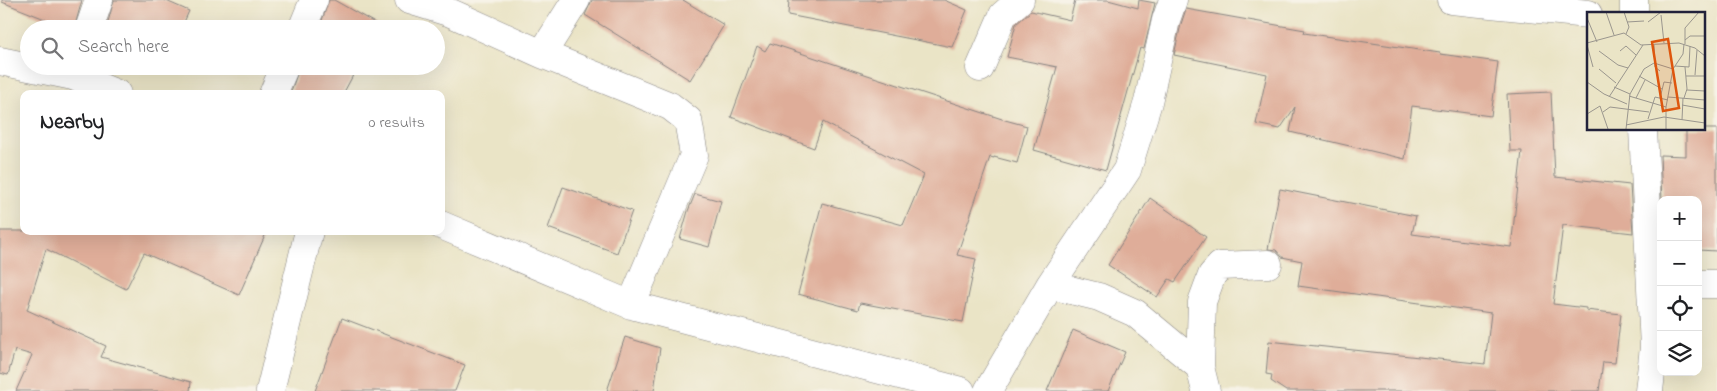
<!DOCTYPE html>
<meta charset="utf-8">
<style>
:root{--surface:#fff;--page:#f2f2f2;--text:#202124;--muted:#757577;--line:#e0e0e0}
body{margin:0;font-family:"Indie Flower",sans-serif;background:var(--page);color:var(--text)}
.controls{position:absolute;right:15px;bottom:15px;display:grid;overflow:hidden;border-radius:10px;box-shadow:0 5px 20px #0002}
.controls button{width:45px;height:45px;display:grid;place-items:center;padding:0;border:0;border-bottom:1px solid var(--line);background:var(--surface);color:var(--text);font:25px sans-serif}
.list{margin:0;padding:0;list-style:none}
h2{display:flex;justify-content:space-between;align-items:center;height:65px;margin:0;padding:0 20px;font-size:21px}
h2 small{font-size:16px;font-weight:400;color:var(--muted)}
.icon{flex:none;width:28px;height:28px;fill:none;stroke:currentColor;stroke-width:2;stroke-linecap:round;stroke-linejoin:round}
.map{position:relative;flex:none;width:1717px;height:391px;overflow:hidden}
.search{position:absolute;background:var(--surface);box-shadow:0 5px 20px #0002;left:20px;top:20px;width:425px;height:55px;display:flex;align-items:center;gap:12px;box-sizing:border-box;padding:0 18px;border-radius:28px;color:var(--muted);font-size:19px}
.panel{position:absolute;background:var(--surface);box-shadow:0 5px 20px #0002;left:20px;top:90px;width:425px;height:145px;border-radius:10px}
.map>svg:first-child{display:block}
</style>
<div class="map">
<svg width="1717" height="391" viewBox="0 0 1717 391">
<rect width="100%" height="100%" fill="#f7f3e8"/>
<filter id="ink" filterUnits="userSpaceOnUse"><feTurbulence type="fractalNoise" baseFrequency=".02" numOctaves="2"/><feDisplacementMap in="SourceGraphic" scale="10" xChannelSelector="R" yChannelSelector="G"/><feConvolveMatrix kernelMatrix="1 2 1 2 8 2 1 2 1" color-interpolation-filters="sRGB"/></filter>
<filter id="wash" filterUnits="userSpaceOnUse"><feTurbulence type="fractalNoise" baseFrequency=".0096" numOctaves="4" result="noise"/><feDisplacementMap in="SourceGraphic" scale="20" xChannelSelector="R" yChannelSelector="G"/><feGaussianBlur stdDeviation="1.12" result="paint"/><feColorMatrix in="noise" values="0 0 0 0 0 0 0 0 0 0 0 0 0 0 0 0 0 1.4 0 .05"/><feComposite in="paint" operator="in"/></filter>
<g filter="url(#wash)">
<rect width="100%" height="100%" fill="#eae4c6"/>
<g id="blocks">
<!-- building -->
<path fill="#dfad99" d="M2 0H82L74 29H70L2 2Z
M114 0H164L189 11 181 29H106Z
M329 0H334L380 26 379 29H319Z
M592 0H683L724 25 690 80 585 15Z
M789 0H944L967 10 952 47 788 15Z
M1075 0H1108L1138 8 1139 0 1155 3 1144 49 1140 48 1106 170 1034 150 1057 67 1007 57 1016 24 1031 11 1070 20Z
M1186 9 1305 30 1304 33 1440 53V54L1498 62 1491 116 1412 106 1405 159 1290 132 1295 107 1280 129 1256 124 1267 74 1174 55 1181 24Z
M770 43 1005 120 1027 126 1017 163 994 157V158L990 157 957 255 976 259 963 322 860 303 858 310 798 294 822 203 903 225 924 175 823 122 814 148 731 117 757 46 765 51Z
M300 66H358L343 94H290Z
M1551 92 1555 177 1630 185 1633 233 1563 225 1553 304 1586 308V310L1621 314 1615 363 1603 362 1599 391H1286L1271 381 1272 375 1266 374 1269 341 1485 364 1491 313 1298 286 1302 261 1282 257 1276 250 1268 249 1280 189 1416 216 1412 234 1511 247 1522 151H1510L1507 94Z
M1686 129H1717V251L1698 250V200H1662L1660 155 1686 156Z
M563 187 632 211 617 253 548 228Z
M695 194 721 201 709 247 680 239 688 211Z
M1150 198 1206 237 1175 282 1169 279 1157 297 1108 265Z
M0 231H267L239 295 144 253 126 289 46 249 27 310 106 346 101 357 191 382 190 391H16L32 355 15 350 8 375 0 373Z
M342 318 465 365 455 391H315Z
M1073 330 1125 352 1108 391H1047Z
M625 337 660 348 654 391H607Z"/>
</g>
</g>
<g filter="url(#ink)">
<use href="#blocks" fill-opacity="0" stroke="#868380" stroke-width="1"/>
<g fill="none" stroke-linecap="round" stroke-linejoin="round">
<defs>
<path id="street" d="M409 0 451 13 542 54 670 106 688 120 694 155 631 305
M1451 0 1588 14
M89 29 99 0
M302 29 314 0
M542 54 576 0
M0 61 73 76 117 94
M980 68 1003 15 1020 0
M273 94 285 66
M441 225 631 305 961 391
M1698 284H1717
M1050 285 1099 297 1135 313 1200 367
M270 391 309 231
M988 391 1050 285 1127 170 1148 102 1166 20 1173 0
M1206 391 1200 367 1202 302 1212 275 1220 266 1268 264"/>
<path id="secondary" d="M1634 14V0
M1643 129 1654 347 1649 391"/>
</defs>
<!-- street casing -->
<use href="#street" stroke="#868380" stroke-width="29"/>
<!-- secondary casing -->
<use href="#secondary" stroke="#868380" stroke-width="29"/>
<!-- street -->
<use href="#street" stroke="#fff" stroke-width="28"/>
<!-- secondary -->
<use href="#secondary" stroke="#fff" stroke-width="28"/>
</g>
</g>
<!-- overview -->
<g transform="translate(1587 12)">
<rect width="118" height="118" fill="#eae4c6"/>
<path fill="none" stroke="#9a968e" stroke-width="1" d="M19 0 27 23M37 0 42 15 39 22M74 3 77 31M0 6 10 30M40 10 57 9M61 10 74 0M98 28 103 24H118M0 31 37 21 54 33 92 31 108 36 118 44M98 32V16L112 0M0 33 6 55M67 33 68 55 73 59M12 39 31 53 41 56M33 39 39 34 49 43M88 54 102 55 103 34M12 57 29 71M108 63 110 38M52 64 75 77M99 64H118M0 70 17 82 40 92M27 75 43 82M100 78 118 79M42 84 79 95M22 85 56 33M81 85 118 88M49 86 58 68M73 86 77 70 85 71M97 86 100 77 98 55M95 93 118 97M16 100 23 95 62 100M0 102 13 94 21 117M61 107 68 85 81 88M95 108 96 86M39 113 77 105 118 111M39 117 43 82 57 57 67 51 86 57M79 117V95L86 57 96 42 97 32"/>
<path fill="#de560e" fill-opacity="0.15" stroke="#de560e" stroke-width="2.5" d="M81 27 92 96 76 99 65 30Z"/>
<rect width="118" height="118" fill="none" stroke="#22223b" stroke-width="2.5"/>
</g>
</svg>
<div class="controls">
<button>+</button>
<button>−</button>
<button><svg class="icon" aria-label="locate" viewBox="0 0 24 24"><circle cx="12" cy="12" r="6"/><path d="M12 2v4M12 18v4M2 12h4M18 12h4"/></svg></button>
<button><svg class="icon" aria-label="layers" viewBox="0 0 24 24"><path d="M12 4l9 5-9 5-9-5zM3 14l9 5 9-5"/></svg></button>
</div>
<div class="search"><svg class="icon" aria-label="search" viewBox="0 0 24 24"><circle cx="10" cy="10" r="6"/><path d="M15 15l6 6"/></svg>Search here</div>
<section class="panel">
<h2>Nearby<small>0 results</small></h2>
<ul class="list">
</ul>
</section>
</div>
